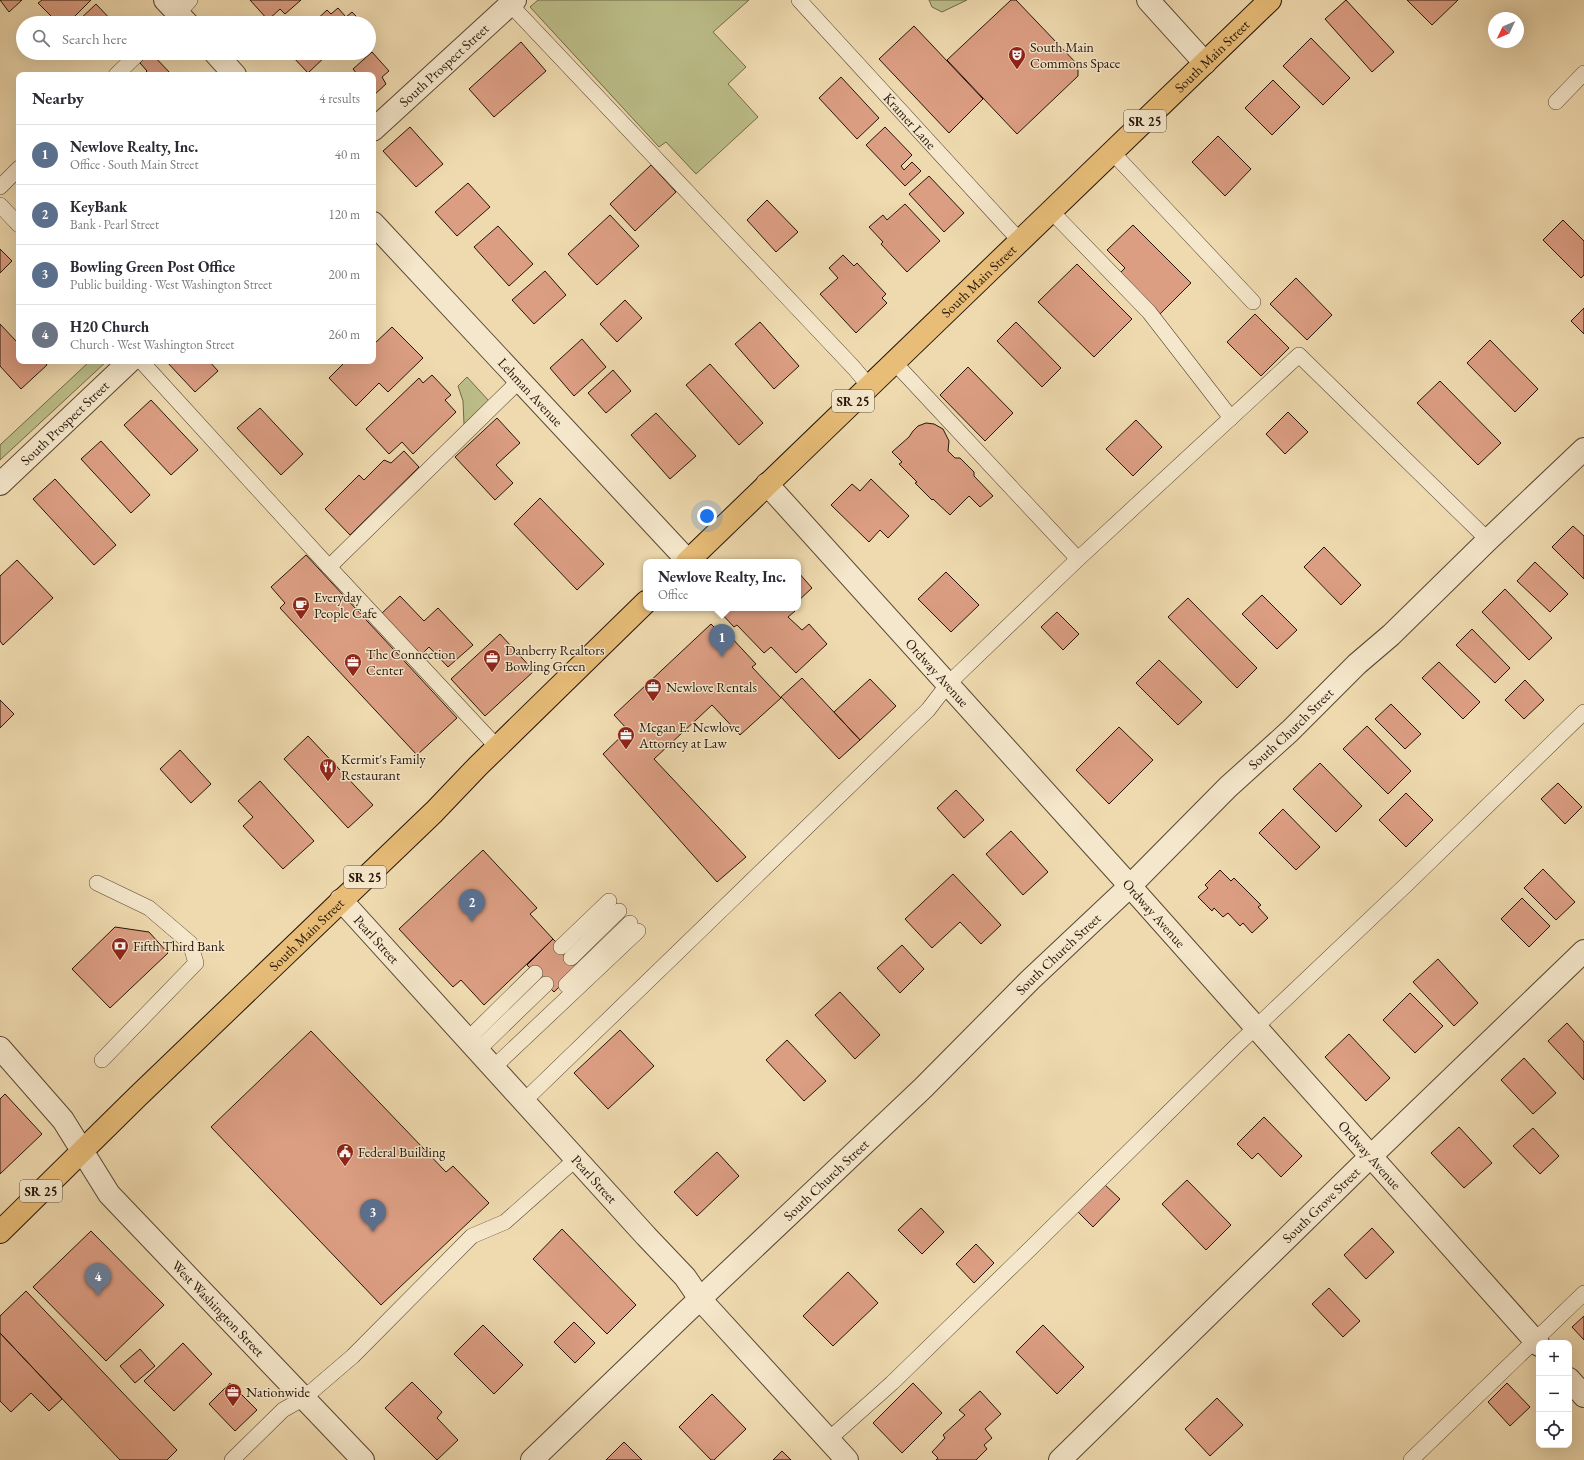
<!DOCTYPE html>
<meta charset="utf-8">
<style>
:root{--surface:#fff;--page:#f7f7f7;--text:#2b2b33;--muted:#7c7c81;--line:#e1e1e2;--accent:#8f2418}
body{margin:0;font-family:"EB Garamond",serif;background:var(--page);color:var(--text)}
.controls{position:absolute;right:12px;bottom:12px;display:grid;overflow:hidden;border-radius:8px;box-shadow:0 4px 16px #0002}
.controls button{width:36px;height:36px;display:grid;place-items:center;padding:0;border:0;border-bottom:1px solid var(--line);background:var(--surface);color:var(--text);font:20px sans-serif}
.compass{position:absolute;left:1488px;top:12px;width:36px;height:36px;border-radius:50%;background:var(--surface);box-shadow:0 4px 16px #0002;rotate:226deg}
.you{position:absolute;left:707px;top:516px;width:14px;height:14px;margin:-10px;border:3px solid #fff;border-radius:50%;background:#1a73e8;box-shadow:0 0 0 6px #1a73e833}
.badge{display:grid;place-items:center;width:26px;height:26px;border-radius:50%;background:var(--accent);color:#fff;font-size:13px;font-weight:700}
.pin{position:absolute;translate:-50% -33px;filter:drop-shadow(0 1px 2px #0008)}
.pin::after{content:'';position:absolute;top:21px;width:14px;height:12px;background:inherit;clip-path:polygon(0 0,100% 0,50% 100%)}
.popup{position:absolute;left:643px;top:559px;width:158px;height:52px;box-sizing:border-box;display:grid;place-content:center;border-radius:8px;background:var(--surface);filter:drop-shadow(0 1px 3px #0005);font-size:13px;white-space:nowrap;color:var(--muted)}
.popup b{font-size:15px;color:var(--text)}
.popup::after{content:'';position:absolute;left:50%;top:100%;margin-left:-8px;border:8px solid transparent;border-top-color:var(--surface)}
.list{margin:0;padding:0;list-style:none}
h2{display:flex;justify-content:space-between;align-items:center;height:52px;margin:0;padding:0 16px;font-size:17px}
h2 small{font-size:13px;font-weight:400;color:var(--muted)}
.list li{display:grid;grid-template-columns:26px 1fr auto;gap:12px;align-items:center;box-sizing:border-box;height:60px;padding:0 16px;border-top:1px solid var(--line)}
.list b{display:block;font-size:15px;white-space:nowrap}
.list p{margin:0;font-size:13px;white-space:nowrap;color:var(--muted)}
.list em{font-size:13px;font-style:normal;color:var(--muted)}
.icon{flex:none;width:22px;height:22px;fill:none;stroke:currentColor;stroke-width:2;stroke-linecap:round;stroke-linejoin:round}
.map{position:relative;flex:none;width:1584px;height:1460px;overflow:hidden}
.search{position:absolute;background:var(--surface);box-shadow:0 4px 16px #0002;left:16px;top:16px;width:360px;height:44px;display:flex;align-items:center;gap:10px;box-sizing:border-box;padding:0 14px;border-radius:22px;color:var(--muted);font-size:15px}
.panel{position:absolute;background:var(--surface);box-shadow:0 4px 16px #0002;left:16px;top:72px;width:360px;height:292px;border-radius:8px}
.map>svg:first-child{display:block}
</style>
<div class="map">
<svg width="1584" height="1460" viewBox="0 0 1584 1460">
<rect width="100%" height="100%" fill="#efdaaf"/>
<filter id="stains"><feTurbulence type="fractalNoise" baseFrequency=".005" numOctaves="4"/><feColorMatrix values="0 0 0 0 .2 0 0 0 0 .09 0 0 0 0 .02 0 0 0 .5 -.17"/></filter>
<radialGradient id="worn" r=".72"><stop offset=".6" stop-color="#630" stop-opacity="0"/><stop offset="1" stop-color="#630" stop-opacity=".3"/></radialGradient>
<!-- green -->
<path fill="#bcbe89" stroke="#706948" d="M538 0H749L713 32 746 67 728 84 758 117 696 174 666 142 659 147 530 7Z
M929 0H967L942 12 932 7Z
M90 361H107L0 460V445Z
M467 377 489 401 464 424 463 401 458 386Z"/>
<!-- building -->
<path fill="#dc9e83" stroke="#251408" d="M0 0H22L9 12Z
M42 0H91L68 23H58L38 3Z
M250 0H301L285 14 280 9 268 20Z
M1011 0H1016L1078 65V76L1017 134 947 60Z
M1346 0 1394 52 1372 72 1325 19Z
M1407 0H1458L1432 25Z
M96 4 114 23H76Z
M338 8 346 17 352 12 362 22 313 23 327 10 331 14Z
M914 26 983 99 949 133 879 59Z
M1311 38 1350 78 1323 105 1283 66Z
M521 42 546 71 494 117 469 89Z
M372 52 389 71 382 77 386 84 373 96V75H356L357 74 353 69Z
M150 53H151L172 75H143L147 71 140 63Z
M295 53H329L308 73 292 56Z
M841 77 879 118 857 139 819 98Z
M1273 80 1300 107 1272 135 1245 108Z
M410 127 443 164 416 187 383 151Z
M885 127 912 155 901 166 904 170 912 162 921 171 905 186 866 145Z
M1218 136 1251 169 1225 196 1192 162Z
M651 165 676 192 635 231 610 204Z
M929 176 964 213 944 232 909 194Z
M468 183 490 207 457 236 435 212Z
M767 200 798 232 776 252 747 220Z
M905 204 940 241 907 272 881 244 883 242 869 227 883 215 887 220Z
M610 215 639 246 597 285 568 254Z
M1563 220 1584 241V275L1581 278 1543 240Z
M1133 225 1191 283 1158 316 1118 275 1125 268 1107 250Z
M498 226 533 264 509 286 474 247Z
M0 249 12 261 0 273Z
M843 255 854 266 857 263 886 294 882 298 887 303 856 333 820 294 838 278 829 268Z
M1077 264 1132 319 1094 357 1038 302Z
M545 271 566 295 534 324 512 300Z
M1296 278 1332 315 1307 340 1270 304Z
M625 300 642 318 617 342 600 324Z
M1584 308V334L1571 321Z
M1255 314 1289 348 1261 376 1227 342Z
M760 322 799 366 774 389 735 344Z
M1016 322 1061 368 1042 387 997 341Z
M0 324 16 341 19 338V361H44L47 365 21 389 0 366Z
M392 327 423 358 388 392 379 383 356 406 329 378 346 361H373V345Z
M582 339 606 367 574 396 550 368Z
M1490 340 1538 389 1515 412 1467 363Z
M166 361H209L218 371 195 392Z
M710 364 763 423 739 445 686 385Z
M968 367 1013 413 985 441 940 395Z
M613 370 631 391 606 413 588 393Z
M432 375 451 395 445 400 456 412 413 454 402 442 389 454 366 429 419 378 423 383Z
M1440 381 1501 443 1478 465 1417 403Z
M151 400 198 450 171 475 124 425Z
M260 408 303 454 281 475 237 428Z
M1288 412 1308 432 1285 454 1266 434Z
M656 413 696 456 670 479 631 435Z
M497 418 520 443 496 465 513 483 495 500 455 457Z
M1136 420 1162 447 1133 476 1106 449Z
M926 423 934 424 943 429 949 441 948 451 955 458H960L974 472V476L993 496 980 507 969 496 950 515 933 499 932 500 915 483 917 482 899 464 902 462 892 452 909 437 913 431 918 426Z
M101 441 150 495 131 513 81 459Z
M404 451 419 467 350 535 325 509 359 475 364 480 384 460 391 463Z
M55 479 116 545 94 565 33 499Z
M871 479 909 516 888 538 880 530 869 542 831 505 852 484 860 491Z
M540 498 604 564 577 590 514 524Z
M1573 526 1584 536V579L1552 547Z
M1324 547 1361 585 1341 605 1304 567Z
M306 555 457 718 417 755 280 608 285 603 271 587Z
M17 560 53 598 3 645 0 641V576Z
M1535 562 1568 594 1550 612 1517 581Z
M798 572 812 588 798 601Z
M946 572 979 605 951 632 918 599Z
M1505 589 1552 638 1529 660 1482 612Z
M1262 595 1297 630 1277 649 1242 614Z
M400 596 424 621 438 608 473 645 448 667 429 647 419 657 380 615Z
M1188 598 1257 668 1237 688 1168 617Z
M724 608H792L795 611 788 617 802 630 809 624 827 644 796 673 771 647 764 653 737 625 734 627 720 612Z
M1057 612 1079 634 1063 650 1041 627Z
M711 624 726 639 730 636 756 664 752 667 781 698 740 735 712 705 654 759 746 857 717 882 603 754 628 730 614 715Z
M1472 629 1510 668 1495 683 1456 645Z
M500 634 534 671 485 716 451 679Z
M1159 660 1202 702 1178 725 1136 683Z
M1439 662 1480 702 1463 719 1422 678Z
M802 678 860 740 839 759 781 697Z
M870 679 896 706 860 740 834 712Z
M1525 680 1544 700 1524 719 1505 700Z
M0 700 14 714 0 728Z
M1391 704 1421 734 1405 749 1375 719Z
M1367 726 1411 771 1388 794 1343 749Z
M1119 727 1153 760 1109 804 1076 770Z
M308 736 373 805 348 828 284 759Z
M180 750 211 784 191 803 160 769Z
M1320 763 1362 806 1336 832 1293 789Z
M260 781 314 841 283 869 243 826 253 817 238 801Z
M1558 783 1582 807 1565 824 1541 799Z
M956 790 984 820 964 838 937 808Z
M1406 793 1433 820 1406 847 1379 820Z
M1283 809 1320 847 1296 870 1259 833Z
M1011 831 1048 872 1023 895 986 854Z
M483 850 537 908 530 914 553 939 484 1005 461 980 453 987 399 929Z
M1543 869 1575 902 1556 920 1524 888Z
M1220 870 1231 881 1234 878 1261 905 1258 907 1268 918 1252 933 1243 923 1240 926 1228 913 1223 917 1214 908 1212 911 1198 897 1208 888 1205 885Z
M953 874 1001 925 981 944 960 922 932 948 905 919Z
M1522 898 1550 926 1529 947 1501 919Z
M115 927 149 932 168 953 110 1008 72 969Z
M553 939 580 967 554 992 527 965Z
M902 945 924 969 900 993 877 968Z
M1438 959 1478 1003 1454 1026 1413 982Z
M840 992 880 1035 855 1059 815 1015Z
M1410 993 1443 1026 1415 1053 1383 1020Z
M1567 1023 1584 1042V1080L1548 1041Z
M620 1030 654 1066 608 1109 574 1073Z
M311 1031 446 1172 453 1166 489 1203 381 1305 211 1127Z
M1349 1034 1390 1078 1366 1101 1325 1057Z
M787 1040 826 1081 804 1101 766 1060Z
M1524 1058 1556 1093 1533 1114 1501 1080Z
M5 1094 42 1134 0 1174V1099Z
M1264 1117 1302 1156 1281 1177 1258 1153 1252 1159 1237 1144Z
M1459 1127 1492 1163 1464 1188 1431 1153Z
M1533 1128 1559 1156 1540 1174 1513 1146Z
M717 1152 739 1176 697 1216 674 1192Z
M1187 1180 1231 1225 1206 1250 1162 1204Z
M1104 1184 1120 1199 1093 1227 1077 1211Z
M921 1208 944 1232 922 1254 898 1230Z
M1372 1228 1394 1252 1366 1279 1344 1255Z
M562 1229 636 1305 607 1334 533 1259Z
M91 1231 164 1305 106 1361 33 1287Z
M976 1244 994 1263 974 1283 956 1264Z
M848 1272 878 1303 833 1346 803 1316Z
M1329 1288 1360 1321 1343 1337 1312 1304Z
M26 1291 177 1450 167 1460H120L0 1333V1316Z
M1584 1316V1340L1572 1327Z
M574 1322 595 1343 575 1363 554 1342Z
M483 1325 523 1365 494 1394 454 1354Z
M1043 1325 1084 1367 1057 1394 1016 1352Z
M0 1333 62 1399 49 1411 31 1393 11 1412 0 1401Z
M183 1343 212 1374 174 1411 144 1381Z
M140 1349 155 1366 135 1383 120 1366Z
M412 1382 442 1412 437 1418 458 1440 437 1460 385 1408Z
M230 1383 257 1410 235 1431 209 1404Z
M913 1383 942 1413 902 1453 873 1423Z
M1507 1383 1530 1407 1510 1426 1488 1402Z
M980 1391 1001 1414 985 1429 992 1438 984 1445 987 1449 976 1460H936L938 1458 932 1452 945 1438 943 1435 965 1415 959 1410Z
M712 1394 746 1429 714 1460H711L679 1427Z
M1217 1398 1243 1425 1210 1456 1185 1429Z
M624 1442 642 1460H606Z
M782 1451 791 1460H773Z"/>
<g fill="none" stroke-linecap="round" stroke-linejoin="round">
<defs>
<g id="service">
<path d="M506 0 854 368 869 386"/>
<path id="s1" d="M799 0 1020 241"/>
<path d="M170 23 190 0"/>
<path d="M116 75 139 53"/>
<path d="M1556 102 1584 73"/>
<path d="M1112 152 1253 302"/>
<path d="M0 187 19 168"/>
<path d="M0 205 19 225"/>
<path d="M1051 211 1149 312 1231 418"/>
<path d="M141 361 329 567 497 747"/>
<path d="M894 362 1078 559"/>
<path d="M329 567 519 381"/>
<path d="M97 883 149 908 190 943 196 963 102 1060"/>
<path d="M561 947 609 901"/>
<path d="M571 958 619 911"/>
<path d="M566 985 630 923"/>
<path d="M468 1039 535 973"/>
<path d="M478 1050 546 984"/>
<path d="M494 1067 638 931"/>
<path d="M524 1101 928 710 948 684 1078 559 1299 355 1488 540"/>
<path d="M828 1440 892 1383 1033 1246 1235 1047 1407 884 1584 712"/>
<path d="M232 1460 283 1410 304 1398 353 1356 472 1236 505 1222 576 1159"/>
<path d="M1411 1460 1584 1293"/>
</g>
<g id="minor">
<path d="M165 0 187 23"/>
<path d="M1148 0 1205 63"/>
<path d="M215 53 235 75"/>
<path id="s2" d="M373 130 515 0"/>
<path id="s3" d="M373 223 688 561"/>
<path id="s4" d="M0 484 130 361"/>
<path id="s5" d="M767 484 1130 886 1539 1345"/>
<path id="s6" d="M0 1048 63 1120 109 1194 363 1460"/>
<path d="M1569 1379 1584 1396"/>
<path id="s7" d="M1060 1460 1371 1156 1584 951"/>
</g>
<g id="tertiary">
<path id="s8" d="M341 900 646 1236 685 1277 700 1299 847 1460"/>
<path id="s9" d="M532 1460 685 1313 923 1088 1030 980 1130 886 1228 787 1290 731 1357 664 1391 635 1488 540 1584 449"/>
</g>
<g id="primary">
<path id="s10" d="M687 562 1270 0"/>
<path id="s11" d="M0 1232 137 1097 434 812 478 766 646 602"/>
</g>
</defs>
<!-- service casing -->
<use href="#service" stroke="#584632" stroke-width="16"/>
<!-- minor casing -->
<use href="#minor" stroke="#584632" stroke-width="24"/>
<!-- tertiary casing -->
<use href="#tertiary" stroke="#584632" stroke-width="24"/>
<!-- primary casing -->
<use href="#primary" stroke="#251408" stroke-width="24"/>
<!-- service -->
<use href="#service" stroke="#f5e7cb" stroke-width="15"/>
<!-- minor -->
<use href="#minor" stroke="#f5e7cb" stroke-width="22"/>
<!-- tertiary -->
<use href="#tertiary" stroke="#f5e7cb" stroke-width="22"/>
<!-- primary -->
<use href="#primary" stroke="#e8bd78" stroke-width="22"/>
</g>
<!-- icons -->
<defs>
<symbol id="theatre-pin" viewBox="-11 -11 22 30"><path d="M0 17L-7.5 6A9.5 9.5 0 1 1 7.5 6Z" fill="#8f2418" stroke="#f5e7cb"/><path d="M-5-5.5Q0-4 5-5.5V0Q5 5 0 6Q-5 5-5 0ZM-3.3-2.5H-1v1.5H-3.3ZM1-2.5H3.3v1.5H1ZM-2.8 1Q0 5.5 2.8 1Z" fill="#fff"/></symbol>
<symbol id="cafe-pin" viewBox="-11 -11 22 30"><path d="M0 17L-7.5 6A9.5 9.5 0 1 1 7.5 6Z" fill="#8f2418" stroke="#f5e7cb"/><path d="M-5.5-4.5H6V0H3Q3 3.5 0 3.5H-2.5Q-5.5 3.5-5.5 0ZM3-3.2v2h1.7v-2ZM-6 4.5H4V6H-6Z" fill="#fff"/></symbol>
<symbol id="office-pin" viewBox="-11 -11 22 30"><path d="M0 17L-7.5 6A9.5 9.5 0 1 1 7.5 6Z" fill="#8f2418" stroke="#f5e7cb"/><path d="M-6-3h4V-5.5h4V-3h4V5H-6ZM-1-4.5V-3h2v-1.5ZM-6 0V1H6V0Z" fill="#fff"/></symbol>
<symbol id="restaurant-pin" viewBox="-11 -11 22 30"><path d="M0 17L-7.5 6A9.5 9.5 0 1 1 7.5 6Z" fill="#8f2418" stroke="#f5e7cb"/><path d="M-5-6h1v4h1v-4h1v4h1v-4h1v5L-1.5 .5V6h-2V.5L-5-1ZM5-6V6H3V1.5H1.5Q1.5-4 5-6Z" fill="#fff"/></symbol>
<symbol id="bank-pin" viewBox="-11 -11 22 30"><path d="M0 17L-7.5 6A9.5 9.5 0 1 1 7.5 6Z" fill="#8f2418" stroke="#f5e7cb"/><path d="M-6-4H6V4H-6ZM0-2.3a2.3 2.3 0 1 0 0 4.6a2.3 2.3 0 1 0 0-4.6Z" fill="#fff"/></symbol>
<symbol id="civic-pin" viewBox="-11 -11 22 30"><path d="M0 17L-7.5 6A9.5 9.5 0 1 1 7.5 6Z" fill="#8f2418" stroke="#f5e7cb"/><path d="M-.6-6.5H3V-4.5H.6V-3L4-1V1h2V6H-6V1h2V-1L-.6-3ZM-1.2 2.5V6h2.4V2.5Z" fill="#fff"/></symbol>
</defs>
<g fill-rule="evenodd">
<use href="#theatre-pin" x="1007" y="45" width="20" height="27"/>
<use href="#cafe-pin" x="291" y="595" width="20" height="27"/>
<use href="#office-pin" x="482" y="648" width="20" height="27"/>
<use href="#office-pin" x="343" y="652" width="20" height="27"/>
<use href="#office-pin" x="643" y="677" width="20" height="27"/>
<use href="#office-pin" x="616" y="725" width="20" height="27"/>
<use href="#restaurant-pin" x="318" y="757" width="20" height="27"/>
<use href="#bank-pin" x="110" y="936" width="20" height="27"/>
<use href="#civic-pin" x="335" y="1142" width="20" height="27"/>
<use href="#office-pin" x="223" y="1382" width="20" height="27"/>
</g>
<g text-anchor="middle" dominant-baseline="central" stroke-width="3" stroke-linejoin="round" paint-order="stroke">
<!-- shield labels -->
<g fill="#f5e7cb" stroke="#635342" stroke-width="1">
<rect x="1124" y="110" width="42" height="22" rx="3"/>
<rect x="832" y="390" width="42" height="22" rx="3"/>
<rect x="344" y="866" width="42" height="22" rx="3"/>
<rect x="20" y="1180" width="42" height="22" rx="3"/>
</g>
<g font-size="13" font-weight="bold" fill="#251408">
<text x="1145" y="121">SR 25</text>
<text x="853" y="401">SR 25</text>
<text x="365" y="877">SR 25</text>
<text x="41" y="1191">SR 25</text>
</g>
<!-- poi labels -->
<g font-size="14" fill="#251408" stroke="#f5e7cb" text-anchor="start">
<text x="1030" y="47">South Main<tspan x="1030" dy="16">Commons Space</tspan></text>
<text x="314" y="597">Everyday<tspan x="314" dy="16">People Cafe</tspan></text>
<text x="505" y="650">Danberry Realtors<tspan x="505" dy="16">Bowling Green</tspan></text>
<text x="366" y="654">The Connection<tspan x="366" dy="16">Center</tspan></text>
<text x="666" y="687">Newlove Rentals</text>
<text x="639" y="727">Megan E. Newlove<tspan x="639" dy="16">Attorney at Law</tspan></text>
<text x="341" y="759">Kermit's Family<tspan x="341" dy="16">Restaurant</tspan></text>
<text x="133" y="946">Fifth Third Bank</text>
<text x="358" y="1152">Federal Building</text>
<text x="246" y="1392">Nationwide</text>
</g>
<!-- street labels -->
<g font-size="14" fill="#251408" stroke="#f5e7cb">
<text stroke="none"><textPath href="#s10" startOffset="729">South Main Street</textPath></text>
<text stroke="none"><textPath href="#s2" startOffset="96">South Prospect Street</textPath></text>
<text stroke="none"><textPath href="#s1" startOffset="164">Kramer Lane</textPath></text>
<text stroke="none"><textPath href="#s10" startOffset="405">South Main Street</textPath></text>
<text stroke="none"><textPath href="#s3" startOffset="231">Lehman Avenue</textPath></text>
<text stroke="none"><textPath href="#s4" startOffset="89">South Prospect Street</textPath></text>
<text stroke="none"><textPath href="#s5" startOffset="254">Ordway Avenue</textPath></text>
<text stroke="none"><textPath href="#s9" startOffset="1054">South Church Street</textPath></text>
<text stroke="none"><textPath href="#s5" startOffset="578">Ordway Avenue</textPath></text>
<text stroke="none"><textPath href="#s11" startOffset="427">South Main Street</textPath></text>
<text stroke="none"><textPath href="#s8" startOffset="53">Pearl Street</textPath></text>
<text stroke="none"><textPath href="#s9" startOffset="730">South Church Street</textPath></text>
<text stroke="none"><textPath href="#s5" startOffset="902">Ordway Avenue</textPath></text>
<text stroke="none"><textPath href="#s8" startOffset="377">Pearl Street</textPath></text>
<text stroke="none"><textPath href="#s9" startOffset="406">South Church Street</textPath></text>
<text stroke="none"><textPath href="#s7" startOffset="365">South Grove Street</textPath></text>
<text stroke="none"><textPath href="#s6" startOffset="341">West Washington Street</textPath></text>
</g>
</g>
<rect width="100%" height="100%" filter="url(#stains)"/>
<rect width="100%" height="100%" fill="url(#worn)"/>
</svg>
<div class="controls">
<button>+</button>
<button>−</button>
<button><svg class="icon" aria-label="locate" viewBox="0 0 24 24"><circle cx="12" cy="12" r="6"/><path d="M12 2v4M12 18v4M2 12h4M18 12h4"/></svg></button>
</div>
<svg class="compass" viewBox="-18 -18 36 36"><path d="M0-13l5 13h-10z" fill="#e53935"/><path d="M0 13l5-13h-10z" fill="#7c7c81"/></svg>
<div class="you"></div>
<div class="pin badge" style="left:722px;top:657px;background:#5c6f8a">1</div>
<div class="popup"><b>Newlove Realty, Inc.</b>Office</div>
<div class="pin badge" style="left:472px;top:922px;background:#5c6f8a">2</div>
<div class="pin badge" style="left:373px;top:1232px;background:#5c6f8a">3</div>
<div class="pin badge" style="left:98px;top:1296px;background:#6b7280">4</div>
<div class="search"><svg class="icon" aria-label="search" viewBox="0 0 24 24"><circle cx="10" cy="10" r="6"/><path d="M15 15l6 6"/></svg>Search here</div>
<section class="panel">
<h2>Nearby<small>4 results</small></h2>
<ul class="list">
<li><span class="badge" style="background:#5c6f8a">1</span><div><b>Newlove Realty, Inc.</b><p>Office · South Main Street</p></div><em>40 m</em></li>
<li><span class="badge" style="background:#5c6f8a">2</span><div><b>KeyBank</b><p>Bank · Pearl Street</p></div><em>120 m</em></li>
<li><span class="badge" style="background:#5c6f8a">3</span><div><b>Bowling Green Post Office</b><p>Public building · West Washington Street</p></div><em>200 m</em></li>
<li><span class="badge" style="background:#6b7280">4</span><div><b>H20 Church</b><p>Church · West Washington Street</p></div><em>260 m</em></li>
</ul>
</section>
</div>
